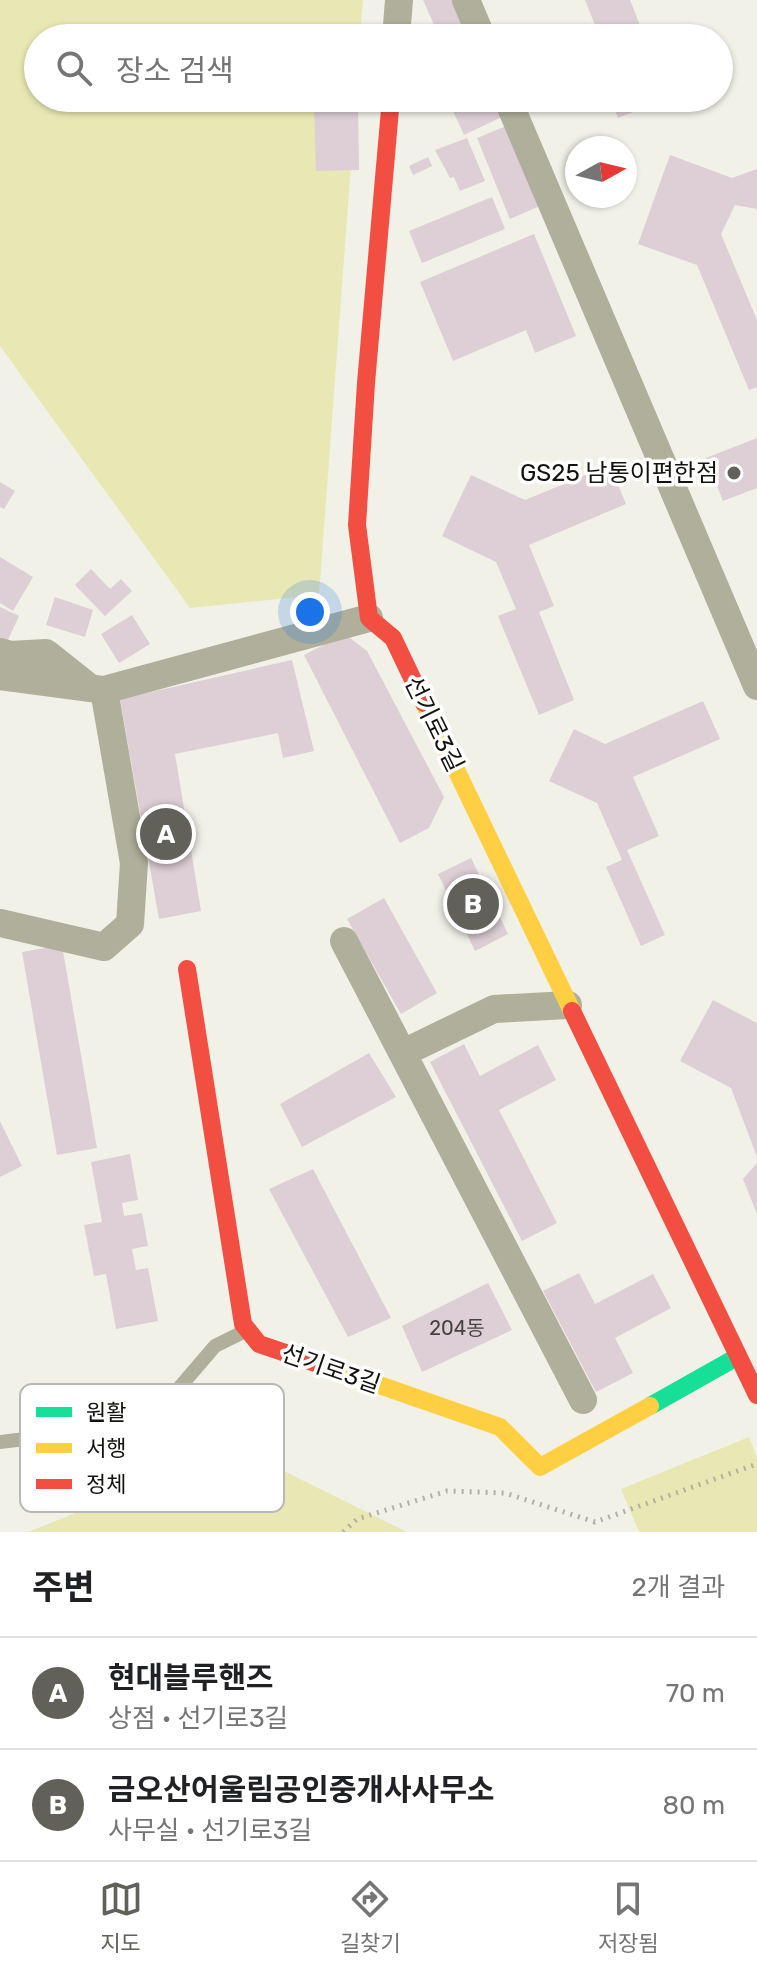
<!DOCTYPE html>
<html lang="ko">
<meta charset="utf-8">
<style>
:root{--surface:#fff;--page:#f6f6f6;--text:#202124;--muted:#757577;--line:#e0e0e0;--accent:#61615a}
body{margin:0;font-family:Rubik,"Noto Sans KR",sans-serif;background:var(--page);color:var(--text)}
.compass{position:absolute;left:565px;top:136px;width:72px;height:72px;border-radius:50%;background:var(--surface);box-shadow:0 2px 6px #0004;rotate:82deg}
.you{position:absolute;left:310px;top:612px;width:28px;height:28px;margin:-20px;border:6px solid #fff;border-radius:50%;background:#1a73e8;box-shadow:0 0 0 12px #1a73e833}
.badge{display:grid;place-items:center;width:52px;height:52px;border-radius:50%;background:var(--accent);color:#fff;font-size:26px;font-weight:700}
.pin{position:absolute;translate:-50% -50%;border:4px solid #fff;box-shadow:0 2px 8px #0006}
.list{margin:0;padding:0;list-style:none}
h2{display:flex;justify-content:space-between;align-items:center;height:104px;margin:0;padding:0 32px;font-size:34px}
h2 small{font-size:26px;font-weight:400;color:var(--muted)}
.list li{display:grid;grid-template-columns:52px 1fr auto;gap:24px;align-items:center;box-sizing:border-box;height:112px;padding:0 32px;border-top:2px solid var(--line)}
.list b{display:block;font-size:30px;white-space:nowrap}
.list p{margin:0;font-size:26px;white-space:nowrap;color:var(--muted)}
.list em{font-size:26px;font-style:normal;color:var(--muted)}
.icon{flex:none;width:44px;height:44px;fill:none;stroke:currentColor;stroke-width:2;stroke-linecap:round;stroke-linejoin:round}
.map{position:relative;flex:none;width:757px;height:1532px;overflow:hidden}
.search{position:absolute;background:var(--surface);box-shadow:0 2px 6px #0004;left:24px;right:24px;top:24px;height:88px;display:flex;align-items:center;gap:20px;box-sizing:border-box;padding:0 28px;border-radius:44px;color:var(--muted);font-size:30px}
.sheet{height:328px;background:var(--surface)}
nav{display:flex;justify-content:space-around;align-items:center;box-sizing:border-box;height:112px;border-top:2px solid var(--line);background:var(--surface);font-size:22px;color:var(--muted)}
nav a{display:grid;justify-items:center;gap:4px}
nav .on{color:var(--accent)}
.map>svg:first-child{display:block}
</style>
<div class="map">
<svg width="757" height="1532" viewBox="0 0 757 1532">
<rect width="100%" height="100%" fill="#f1f1e8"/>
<!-- green -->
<path fill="#e9e8b4" d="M0 0H363L360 38H38V98H356L319 595 190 608 0 346Z
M749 1437 757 1457V1532H639L621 1489Z
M223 1441 407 1532H28L93 1506Z"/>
<!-- building -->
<path fill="#deced6" d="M423 0H452L470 38H440Z
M585 0H630L645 38H586L585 35 597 30Z
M447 98H498L506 115 464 135Z
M610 98H668L618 118Z
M358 104 359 170 316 171 314 105Z
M506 126 540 206 510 219 477 138Z
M467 138 485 181 460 191 454 177 450 178 435 150Z
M670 155 732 178 757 169V209L735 205 721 234 757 320V387L749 390 697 265 638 244Z
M428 157 432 166 413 175 409 166Z
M492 197 505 229 422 263 409 231Z
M534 234 576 336 535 353 526 330 453 361 420 282Z
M757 438V488L723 501 706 458Z
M610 465 626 504 529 545 554 606 539 612 574 700 539 715 498 616 516 609 496 562 442 536 471 475 525 500Z
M0 482 15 491 4 509 0 507Z
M0 557 33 577 13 611 0 603Z
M91 569 110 589 121 579 132 591 105 616 75 585Z
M55 597 93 610 85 637 46 625Z
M0 607 19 616 7 642 0 639Z
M132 615 150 644 119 663 101 634Z
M345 634 367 651 444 797 429 828 400 843 304 655Z
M292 660 314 751 283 758 278 733 175 754 201 911 159 919 120 699Z
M703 701 720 739 633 777 659 836 627 850 665 935 641 946 606 867 622 860 597 803 549 781 574 729 605 744Z
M471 858 508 934 475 951 438 874Z
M384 898 437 993 401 1014 347 919Z
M62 945 97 1148 57 1155 22 952Z
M713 1000 757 1023V1157L731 1088 680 1061Z
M464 1044 480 1076 538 1045 556 1080 499 1110 557 1223 522 1241 430 1062Z
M369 1053 396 1097 302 1147 280 1104Z
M0 1121 22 1166 0 1177Z
M130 1154 138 1200 122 1203 124 1216 142 1213 148 1246 132 1249 136 1270 148 1268 158 1321 116 1329 106 1274 94 1276 84 1225 102 1222 91 1162Z
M757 1163V1214L743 1179Z
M313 1169 391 1318 348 1337 269 1189Z
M579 1273 595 1304 653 1274 671 1308 615 1338 633 1373 596 1392 543 1291Z
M488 1283 512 1330 422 1372 402 1326Z"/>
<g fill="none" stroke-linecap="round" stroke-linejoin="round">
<!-- path -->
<path stroke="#b2b1a3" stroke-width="5" stroke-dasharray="2 6" stroke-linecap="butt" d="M343 1532 357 1519 447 1491 505 1493 595 1522 757 1464"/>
<!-- lane -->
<path stroke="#b0af9c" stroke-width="14" d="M0 1442 100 1430 161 1409 215 1346 247 1330"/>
<!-- street -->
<path stroke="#b0af9c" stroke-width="28" d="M466 0 482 38
M396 38 399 0
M507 98 757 686
M0 652 10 655 46 653 90 688
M0 676 104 690 369 618
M0 923 104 947 130 924 134 863 104 690
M344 941 583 1400
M403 1053 494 1009 568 1005"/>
<!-- fast -->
<path stroke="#16e098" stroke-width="18" d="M650 1406 737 1357"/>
<!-- slow -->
<path stroke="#ffcf43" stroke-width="18" d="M424 703 572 1011
M336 1370 500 1427 540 1467 650 1406"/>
<!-- jam -->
<path stroke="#f24e42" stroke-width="18" d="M391 98 366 383 357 525 369 618 393 638 424 703
M187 969 243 1324 259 1344 336 1370
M572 1011 757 1395"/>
</g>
<!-- markers -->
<circle fill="#61615a" stroke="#fff" stroke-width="3" cx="734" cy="473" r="8"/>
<g text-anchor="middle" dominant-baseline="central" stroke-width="7" stroke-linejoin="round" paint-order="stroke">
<!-- number labels -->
<g font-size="20" fill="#464240">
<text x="457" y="1328">204동</text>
</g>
<!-- poi labels -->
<g font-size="24" fill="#13130e" stroke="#fff" text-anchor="end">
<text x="718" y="473">GS25 남통이편한점</text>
</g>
<!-- street labels -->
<g font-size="24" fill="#13130e" stroke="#fff">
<text transform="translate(434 724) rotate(64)">선기로3길</text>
<text transform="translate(331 1369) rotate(19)">선기로3길</text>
</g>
</g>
<!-- legend -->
<rect x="20" y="1384" width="264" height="128" rx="12" fill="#fff" stroke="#b8b8b7" stroke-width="2"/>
<rect x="36" y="1407" width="36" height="10" fill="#16e098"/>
<rect x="36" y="1443" width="36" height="10" fill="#ffcf43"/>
<rect x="36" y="1479" width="36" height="10" fill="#f24e42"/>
<g font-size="22" fill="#13130e">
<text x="86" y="1420">원활</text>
<text x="86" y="1456">서행</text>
<text x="86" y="1492">정체</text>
</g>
</svg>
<svg class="compass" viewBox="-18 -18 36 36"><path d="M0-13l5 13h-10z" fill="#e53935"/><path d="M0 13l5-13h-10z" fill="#757577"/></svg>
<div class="you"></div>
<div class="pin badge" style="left:166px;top:834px">A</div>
<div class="pin badge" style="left:473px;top:904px">B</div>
<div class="search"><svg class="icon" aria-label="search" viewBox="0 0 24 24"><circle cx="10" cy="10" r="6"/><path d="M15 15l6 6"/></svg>장소 검색</div>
</div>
<section class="sheet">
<h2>주변<small>2개 결과</small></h2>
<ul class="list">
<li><span class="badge">A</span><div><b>현대블루핸즈</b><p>상점 · 선기로3길</p></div><em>70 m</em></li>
<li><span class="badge">B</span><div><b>금오산어울림공인중개사사무소</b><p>사무실 · 선기로3길</p></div><em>80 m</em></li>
</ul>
</section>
<nav>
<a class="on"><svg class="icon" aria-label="map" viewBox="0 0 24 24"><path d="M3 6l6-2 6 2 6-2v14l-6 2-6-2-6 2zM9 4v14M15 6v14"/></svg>지도</a>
<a><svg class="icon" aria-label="directions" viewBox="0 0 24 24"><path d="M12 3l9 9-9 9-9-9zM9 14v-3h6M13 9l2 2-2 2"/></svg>길찾기</a>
<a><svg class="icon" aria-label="saved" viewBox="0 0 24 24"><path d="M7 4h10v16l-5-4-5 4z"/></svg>저장됨</a>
</nav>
